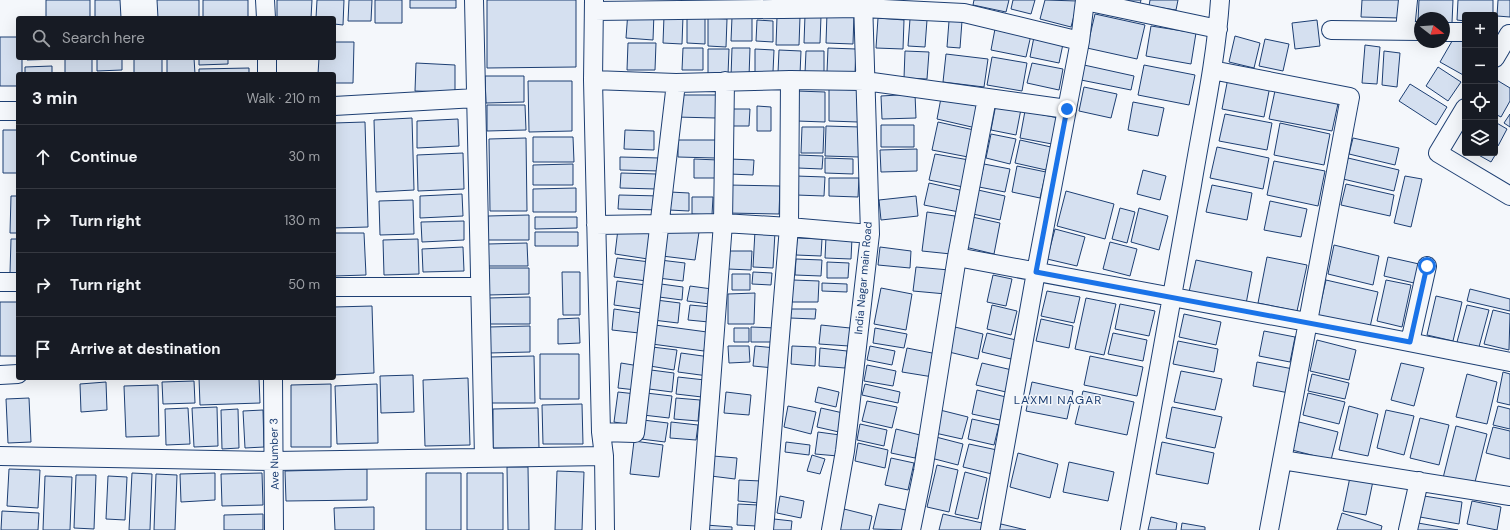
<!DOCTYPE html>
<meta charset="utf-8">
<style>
:root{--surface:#171b24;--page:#20242c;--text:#f1f3f6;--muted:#9ea1a6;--line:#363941}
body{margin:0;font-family:"DM Sans",sans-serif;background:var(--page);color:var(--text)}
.controls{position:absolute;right:12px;top:12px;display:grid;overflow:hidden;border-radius:4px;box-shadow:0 4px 16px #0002}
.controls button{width:36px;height:36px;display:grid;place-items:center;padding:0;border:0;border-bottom:1px solid var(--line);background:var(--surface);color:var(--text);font:20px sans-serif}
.compass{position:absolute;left:1414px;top:12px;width:36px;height:36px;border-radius:50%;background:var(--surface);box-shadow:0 4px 16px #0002;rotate:107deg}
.stop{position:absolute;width:12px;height:12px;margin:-9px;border:3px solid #1a73e8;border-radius:50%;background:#fff}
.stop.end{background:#1a73e8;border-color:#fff;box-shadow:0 1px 4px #0008}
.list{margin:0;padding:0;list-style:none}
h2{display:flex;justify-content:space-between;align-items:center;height:52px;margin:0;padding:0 16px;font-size:17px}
h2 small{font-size:13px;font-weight:400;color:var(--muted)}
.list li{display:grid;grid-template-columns:26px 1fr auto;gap:12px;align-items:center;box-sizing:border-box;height:64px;padding:0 16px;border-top:1px solid var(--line)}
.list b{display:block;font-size:15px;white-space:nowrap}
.list em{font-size:13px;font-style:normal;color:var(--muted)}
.icon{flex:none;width:22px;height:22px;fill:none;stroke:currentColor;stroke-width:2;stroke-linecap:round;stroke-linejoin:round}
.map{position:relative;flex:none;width:1510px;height:530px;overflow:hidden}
.search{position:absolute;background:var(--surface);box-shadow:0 4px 16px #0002;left:16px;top:16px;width:320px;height:44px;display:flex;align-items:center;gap:10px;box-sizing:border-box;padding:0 14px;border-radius:4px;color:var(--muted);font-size:15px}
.panel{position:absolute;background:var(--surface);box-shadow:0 4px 16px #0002;left:16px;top:72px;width:320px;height:308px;border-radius:4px}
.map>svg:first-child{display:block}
</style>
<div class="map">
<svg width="1510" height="530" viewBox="0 0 1510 530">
<rect width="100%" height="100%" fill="#f4f7fb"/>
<!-- building -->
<path fill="#d5e0f0" stroke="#1d3f73" d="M46 0H90V18H46Z
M95 0H120L121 18H95Z
M157 0H199V18H158Z
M203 0H248V18H203Z
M277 0H312L311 18H277Z
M317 0H344L343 25 334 24V18H316Z
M349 0H372L371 21H348Z
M375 0H402V23H375Z
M410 0H456V8H410Z
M487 0H576V67L487 68Z
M974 0H1009L1006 12 973 5Z
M1013 0H1035L1031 14 1011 9Z
M1045 0 1078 1 1071 27 1040 19Z
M1124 0H1141L1140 4Z
M1150 0H1178L1176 10 1149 6Z
M1362 0H1400V18L1361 17Z
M1419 0H1453L1452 23H1444V18H1420V21H1418Z
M1458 0H1493V15H1465V21L1457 20Z
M1498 0H1510V17L1497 16Z
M628 11 654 13 653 40 626 38Z
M827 13 854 14 853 44 826 43Z
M1095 14 1145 25 1137 59 1087 48Z
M805 15 821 16 820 43H804Z
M664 16H683L682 44 663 43Z
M732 17H752V41H731Z
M777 17H800L799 45H776Z
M687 18H705V44L687 43Z
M708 18 727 19 726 47 708 46Z
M878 18 904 20 903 49 876 48Z
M910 19 927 20 925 47 908 46Z
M757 20 773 21V42L756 41Z
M1317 20 1320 46 1295 49 1292 23Z
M949 21H962L960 48 947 47Z
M1151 26 1196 33 1191 64 1146 56Z
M995 29 1031 35 1026 57 991 50Z
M1235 36 1260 43 1254 68 1229 62Z
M1455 36 1465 42V76L1440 62Z
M0 37H18V58H22V74H18V86H0Z
M1034 37 1063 44 1059 63 1030 57Z
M1265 39 1289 44 1283 71 1259 66Z
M334 42H354L353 83H334V74H318L319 58H334Z
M628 43H656L655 70H627Z
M1365 45 1380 47 1377 84 1362 83Z
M683 48H703V70H682Z
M732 48H750L749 77H731Z
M828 48 856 49 855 73 827 72Z
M708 49H729L728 75H708Z
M755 49 774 50 773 72H755Z
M779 50 801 51 800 74 778 73Z
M806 51H824V74L805 73Z
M905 51 929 52 927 79 904 78Z
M1384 51 1400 53 1397 87 1382 85Z
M946 54 988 59 984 87 943 82Z
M992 57 1027 63 1022 91 987 85Z
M27 58H60V59L27 60Z
M65 58H92V74H65Z
M97 58H122V70L97 71Z
M134 58H162V74H134Z
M167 58H194L195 74H167Z
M199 58H228V64L199 65Z
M416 63 455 65V92L415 91Z
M1032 63 1063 69 1059 90 1027 83Z
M1084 65 1134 76 1131 90 1081 80Z
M1144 65 1195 75 1189 105 1138 95Z
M52 66V74H25V67Z
M1438 67 1461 82 1448 101 1426 86Z
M249 68V74H199V69Z
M485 76H524V102L486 103Z
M1228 78 1270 86 1264 117 1222 109Z
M1495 79 1510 88V101L1501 117 1495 114Z
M528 81H572V131L529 132Z
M1410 84 1447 107 1436 125 1399 101Z
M1276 86 1339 99 1332 131 1269 119Z
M1084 87 1117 94 1111 118 1079 111Z
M829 89 859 90 858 122 829 121Z
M797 91 825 92V122L797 121Z
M915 94 916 118 882 119 881 96Z
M677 95H717L716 118 676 117Z
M941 98 981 107 976 128 937 119Z
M1133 102 1164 108 1158 136 1128 130Z
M996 104 1021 109 1016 135 991 130Z
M487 105H525L526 130 487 131Z
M757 106 771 107V131H757Z
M731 109H750L749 126H731Z
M1025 111 1058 118 1052 144 1020 138Z
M1225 114 1272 123 1267 150 1219 141Z
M1510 114V127L1504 123Z
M412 118 414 190 376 192 374 120Z
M458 119 459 146 417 148V121Z
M365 122 368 227 334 228V123Z
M938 122 974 130 968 157 932 150Z
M1495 122 1507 129 1498 146 1495 144Z
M1280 123 1330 134 1324 165 1274 155Z
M881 125H914V147H881Z
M826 126 860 127 859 157 825 156Z
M802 127H824L823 153H801Z
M3 130H18V173H3Z
M625 130 654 131V150L624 149Z
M991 134 1016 139 1010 164 986 158Z
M533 137H573L574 162H533Z
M526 138 527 211H490L489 139Z
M1353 138 1399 148 1395 165 1349 154Z
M678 140H716L715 158 678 157Z
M1020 140 1051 147 1046 170 1015 163Z
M1217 147 1269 158 1263 189 1210 178Z
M917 149V171L881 172 880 150Z
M1495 151 1497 152 1491 162 1475 153H1495Z
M463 153 464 189 418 191 417 155Z
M935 154 969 160 963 187 929 180Z
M798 155 823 156 822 169 798 168Z
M620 157 660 158V171L620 170Z
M825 158 853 159V174L825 173Z
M1348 158 1399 170 1394 191 1343 179Z
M694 159 718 160 717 178H694Z
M730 159 754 160 753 175 730 174Z
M1274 161 1325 171 1318 206 1267 195Z
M573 164V185H533V165Z
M984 164 1010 169 1005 192 979 187Z
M1017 166 1046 172 1040 198 1012 192Z
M1143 170 1166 176 1160 200 1137 194Z
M621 173 656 174V189L620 188Z
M796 176 825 177 824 196 796 195Z
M1405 176 1422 179 1411 227 1394 223Z
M829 178H859L858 197 829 196Z
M929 183 964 191 959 212 924 205Z
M1346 184 1394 195 1390 216 1341 205Z
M728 185 780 186 779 214 727 213Z
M1212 185 1252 193 1247 220 1206 212Z
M576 188V212H533V189Z
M978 190 1005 196 1000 220 973 214Z
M1066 191 1114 204 1105 239 1057 226Z
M670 192 689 193V211L669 210Z
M462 194 463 216 420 218V196Z
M619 195 660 196 659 210 618 209Z
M11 196H18V233H10Z
M916 196 918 216 881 220 879 200Z
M692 197H713L712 215 692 214Z
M413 200 414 234 380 235 379 201Z
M1270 201 1307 209 1301 237 1264 230Z
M1120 208 1135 212 1127 243 1112 239Z
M1139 208 1168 216 1159 250 1131 242Z
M927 212 955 216 951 254 922 251Z
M529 215V240H488V216Z
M535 217H577V228L535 229Z
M972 217 1000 223 994 254 965 247Z
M464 221V240L422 242 421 222Z
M666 227 699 232 695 260 662 256Z
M618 229 652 233 648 259 615 254Z
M1055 229 1085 237 1077 266 1047 259Z
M755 231 775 232 773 268 753 267Z
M535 232H578V246H535Z
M334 233H364L366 275 334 276Z
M826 237 852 238 851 259 825 258Z
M797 238 822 239 821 256 796 255Z
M11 239H18V273H10Z
M418 239 419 274 384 275 383 240Z
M1110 242 1137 249 1130 276 1103 269Z
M527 243 528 266H488V244Z
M1334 245 1379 256 1373 285 1328 274Z
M463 247 464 271 423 272 422 249Z
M880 247 911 251 910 268 878 265Z
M728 251H752L751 270 728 269Z
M1267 257 1307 265 1297 311 1258 303Z
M1388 257 1419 264 1414 283 1384 276Z
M617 258 650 262 647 281 614 277Z
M796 259 822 260 821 276 795 275Z
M660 260 685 263 683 281 658 278Z
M1196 260 1252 272 1246 304 1189 292Z
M827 262 849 263 848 278H827Z
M916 267 949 270 946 294 913 291Z
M488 268H529V294L488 295Z
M562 272H580V315H563Z
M753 272 772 273 771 285 752 284Z
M732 274H750V290H732Z
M993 275 1012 279 1006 306 987 302Z
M793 280 819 281 818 302H792Z
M1326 280 1378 292 1370 327 1318 315Z
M1386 280 1411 285 1402 327 1377 321Z
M617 281 646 285 643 309 614 305Z
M822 283 847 284V292L822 291Z
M661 284 683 287 682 300 659 297Z
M690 286 712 289 710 304 687 301Z
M881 288 912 294 906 330 874 324Z
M1470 289 1510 299V311L1467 301Z
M1047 291 1080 297 1074 323 1041 316Z
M755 293 754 324H728V294Z
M1436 296 1462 302 1453 341 1427 335Z
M530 297V324H489V298Z
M1086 298 1116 304 1104 355 1075 349Z
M656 300 680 303 678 323 653 320Z
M0 302H18V356H0Z
M1120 304 1155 311 1149 336 1115 329Z
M690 305 711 307 709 322 688 320Z
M992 305 1017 311 1011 335 987 329Z
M1467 305 1489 310 1479 347 1457 342Z
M372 306 374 373 334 375V307Z
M614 309 642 313 639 333 612 330Z
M791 309H816L815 319 790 318Z
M1493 310 1510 314 1509 350 1484 344Z
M1184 314 1221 322 1216 345 1179 337Z
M579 318 580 343 558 344V319Z
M1041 319 1073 326 1069 348 1036 341Z
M655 325 707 332 704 351 652 344Z
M821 325 850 328 849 346 819 344Z
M530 326V352L489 353V327Z
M751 327 776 328 775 342H751Z
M955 327 983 334 978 359 949 352Z
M734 328H749V342H734Z
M875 328 907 334 904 348 873 343Z
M1264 331 1295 337 1290 362 1259 356Z
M987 333 1016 340 1011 359 982 352Z
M1113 333 1147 340 1143 361 1108 354Z
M1317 340 1356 350 1349 380 1310 371Z
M1178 341 1218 349 1214 372 1173 364Z
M728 346H749L750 362 729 363Z
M755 346 776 348 774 368 753 366Z
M792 346 816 347 815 366 791 364Z
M870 346 895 351 892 365 867 360Z
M652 347 677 350 674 370 650 366Z
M820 348 847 351 845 368 819 366Z
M907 348 937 354 933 377 902 372Z
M681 353 710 357 708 376 678 372Z
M540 354H579V399H540Z
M534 356 535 403H489V357Z
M1090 356 1143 367 1137 396 1084 385Z
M1257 362 1293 369 1289 393 1253 386Z
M621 363 639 366 636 390 618 388Z
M982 363 1012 370 1006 392 976 385Z
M1401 363 1424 368 1414 406 1391 400Z
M867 365 896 371 893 386 864 381Z
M651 370 674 373 672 392 649 389Z
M1181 371 1222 379 1215 410 1174 402Z
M1503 372 1510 374V405L1497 402Z
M1312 374 1349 383 1345 399 1308 391Z
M1467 374 1497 382 1487 424 1456 417Z
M413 375 414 412 381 413 380 376Z
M678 377 705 380 702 397 676 394Z
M199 378H259L260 403 200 405Z
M468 378 470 445 425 446 423 380Z
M194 381 195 403 163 404 162 382Z
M106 382 107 410 81 412 80 384Z
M1032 382 1073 391 1067 419 1026 411Z
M331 384V447H291V385Z
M377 384 378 443 337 444 335 386Z
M865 384 900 392 898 403 862 395Z
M158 385 159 436 126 437 124 386Z
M818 387 839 392 836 407 815 402Z
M977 390 1006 397 1000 420 972 414Z
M1083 391 1134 402 1127 435 1075 424Z
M618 392 636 394 631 425 614 422Z
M726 392 751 395 749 415 724 413Z
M646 393 672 396 669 418 643 415Z
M1308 393 1345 402 1339 424 1303 415Z
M29 398 31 442 8 443 6 399Z
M676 398 700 400 698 421 674 419Z
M867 401 897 407 892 428 862 421Z
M582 404 583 444H543L542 405Z
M788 406 816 412 811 434 784 427Z
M1349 406 1378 414 1368 456 1339 450Z
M1498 406 1510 409V429L1493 425Z
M217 407 218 446 194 447 192 408Z
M1172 407 1222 417 1215 448 1166 438Z
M188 408 190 444 166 445 165 409Z
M538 408 539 448H493V409Z
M821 408 843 413 839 432 817 427Z
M238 409 239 448 222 449 221 410Z
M263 410 264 447 245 448 243 411Z
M940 410 968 417 962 439 935 433Z
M1386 410 1414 416 1404 455 1377 448Z
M1420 418 1449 425 1439 465 1410 458Z
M972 419 999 425 994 445 968 439Z
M643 420 668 423 665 442 641 439Z
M671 422 698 425 696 440 670 438Z
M1299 422 1338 432 1331 460 1292 450Z
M860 424 887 430 884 446 857 440Z
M1456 426 1487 434 1474 486 1443 478Z
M1493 427 1510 431V459L1486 453Z
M896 429 920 435 915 458 891 453Z
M818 432 840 435 838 456 815 454Z
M936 437 963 444 958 465 931 458Z
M634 441 663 445 659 477 630 474Z
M786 442 810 445 809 455 785 452Z
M1162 442 1214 453 1208 484 1156 474Z
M858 443 888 450 885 468 855 461Z
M969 444 997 450 992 474 963 467Z
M1018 453 1058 464 1050 498 1010 487Z
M812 455 825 459 820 474 807 471Z
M713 456 737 458 735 479 711 476Z
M891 458 914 463 908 490 885 485Z
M1069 462 1114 472 1108 501 1063 492Z
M937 465 958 470 949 512 927 507Z
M507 467H528L529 530H508Z
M9 469 40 470 38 508 7 506Z
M367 469V500L286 501 285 471Z
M557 471 584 472 582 530H555Z
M965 472 987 478 978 519 955 514Z
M132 473 152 474 150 530H129Z
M215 473V500L181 502 180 474Z
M262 473 263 505 222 506 221 474Z
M426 473H461V530H426Z
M467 473H503V530H467Z
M156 474 177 475 175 530H154Z
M76 475H96L94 529 74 528Z
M45 476 72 477 70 530H43Z
M108 476 127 477 125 520 106 519Z
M1350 477 1373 481 1366 515 1343 511Z
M739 480 761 481 759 503 738 501Z
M780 496 804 501 801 518 777 513Z
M1424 496 1462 502 1459 524 1420 517Z
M1472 501 1501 507 1497 530 1467 524Z
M738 504 758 505 756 526 737 525Z
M879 504 910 511 905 530 873 529Z
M374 507V530H335L334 508Z
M844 509 872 516 869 530H839Z
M2 511 39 513 38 530H1Z
M1342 513 1382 526 1381 530H1337Z
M263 514V530H224V515Z
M943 514 982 523 981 530H939Z
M1151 517 1177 523 1176 530H1148Z
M774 519 792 521 791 530H773Z
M1182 523 1205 527V530H1181Z
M1418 523 1458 530H1416Z
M1001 524 1026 530H999Z
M706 525 732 527V530H705Z"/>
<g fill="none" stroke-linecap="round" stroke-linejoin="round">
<defs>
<path id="street" d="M265 0 266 18
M474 0 484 458
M594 0 593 80 601 432 604 456 605 530
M1085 1 1218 29
M594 11 863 8 964 13 1080 41
M1331 30 1420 31
M1405 30 1408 0
M1444 32H1465
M267 58V74
M1495 58 1509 34
M1212 70 1350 97 1269 530
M593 80 676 83 790 80 865 81 1067 109
M334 106 476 98
M1465 108 1438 153 1510 196
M0 111H18
M596 225 723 223 789 227 870 234
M957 257 1307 322 1510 362
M0 282H18
M334 287H480
M1410 342 1427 266
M0 375 18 374
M273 378 274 530
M601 432 635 433 676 83
M0 456 274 461 604 456
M1282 460 1510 496
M700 530 723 223 725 81
M764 530 789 227 790 80
M831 530 845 451 870 234 863 0
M911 530 923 471 957 257 987 98
M990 530 1036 272 1080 41 1085 0
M1130 530C1151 415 1172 300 1192 185 1202 124 1216 62 1220 0
M1408 530 1419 481"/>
</defs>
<!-- street casing -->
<use href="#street" stroke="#1d3f73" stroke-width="20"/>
<!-- street -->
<use href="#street" stroke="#f4f7fb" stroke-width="18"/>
</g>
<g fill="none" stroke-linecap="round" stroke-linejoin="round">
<!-- route -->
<path stroke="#1a73e8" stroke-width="5" d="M1067 109 1036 272 1410 342 1427 266"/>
</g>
<g text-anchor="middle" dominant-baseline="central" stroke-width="3" stroke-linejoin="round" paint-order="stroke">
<!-- street labels -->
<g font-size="11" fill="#1d3f73" stroke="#f4f7fb">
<text transform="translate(863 278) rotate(-85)">India Nagar main Road</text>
<text transform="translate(274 454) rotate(-91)">Ave Number 3</text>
</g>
<!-- neighbourhood labels -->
<g font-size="12" letter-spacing="1" fill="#1d3f73" stroke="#f4f7fb">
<text x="1058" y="400">LAXMI NAGAR</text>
</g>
</g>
</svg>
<div class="controls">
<button>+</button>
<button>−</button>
<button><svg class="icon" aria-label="locate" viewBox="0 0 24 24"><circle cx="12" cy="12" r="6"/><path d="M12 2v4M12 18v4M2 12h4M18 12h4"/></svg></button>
<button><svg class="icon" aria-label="layers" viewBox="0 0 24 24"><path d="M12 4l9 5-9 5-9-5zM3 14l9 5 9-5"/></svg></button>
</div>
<svg class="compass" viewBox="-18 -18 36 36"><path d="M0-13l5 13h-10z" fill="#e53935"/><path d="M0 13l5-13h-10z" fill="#9ea1a6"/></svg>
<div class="stop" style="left:1427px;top:266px"></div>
<div class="stop end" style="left:1067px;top:109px"></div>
<div class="search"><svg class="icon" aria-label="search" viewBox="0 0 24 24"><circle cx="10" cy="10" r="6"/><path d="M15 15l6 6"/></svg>Search here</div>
<section class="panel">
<h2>3 min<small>Walk · 210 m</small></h2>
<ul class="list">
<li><svg class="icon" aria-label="ahead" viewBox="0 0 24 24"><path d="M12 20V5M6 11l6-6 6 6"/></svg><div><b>Continue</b></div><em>30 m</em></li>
<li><svg class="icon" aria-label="right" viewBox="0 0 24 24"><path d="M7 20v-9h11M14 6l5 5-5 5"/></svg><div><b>Turn right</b></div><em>130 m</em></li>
<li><svg class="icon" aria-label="right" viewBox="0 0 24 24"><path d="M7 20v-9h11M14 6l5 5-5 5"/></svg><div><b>Turn right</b></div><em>50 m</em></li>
<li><svg class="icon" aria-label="arrive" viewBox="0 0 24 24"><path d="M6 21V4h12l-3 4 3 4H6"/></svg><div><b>Arrive at destination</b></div></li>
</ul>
</section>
</div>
